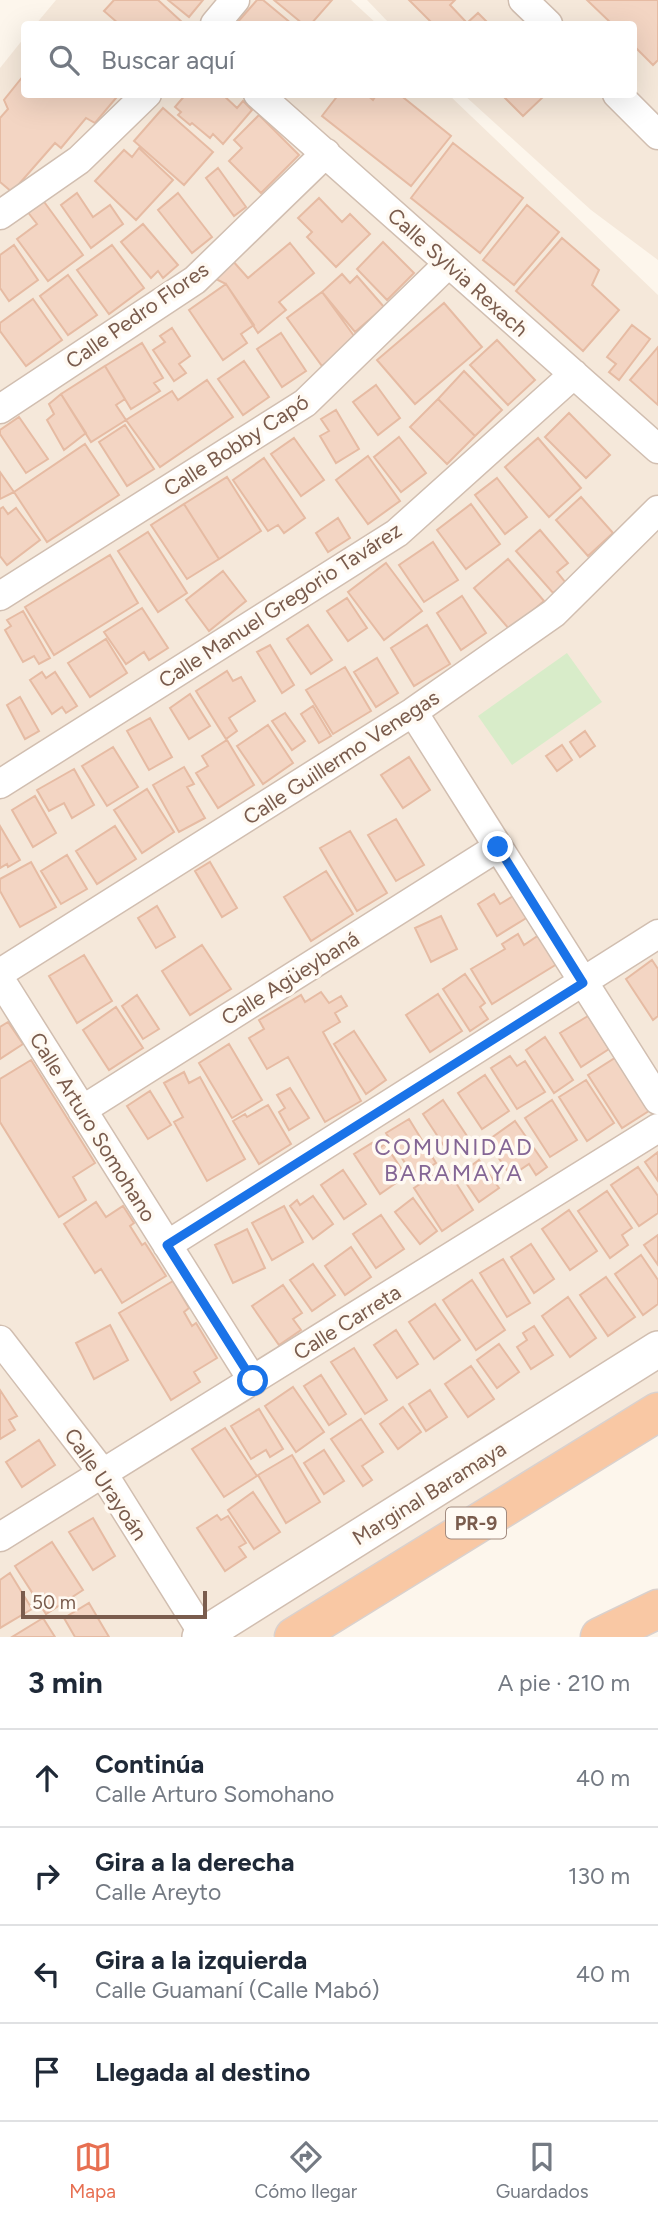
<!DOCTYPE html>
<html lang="es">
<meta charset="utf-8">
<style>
:root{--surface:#fff;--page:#f6f6f7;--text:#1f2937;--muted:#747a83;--line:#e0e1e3;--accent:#e76f51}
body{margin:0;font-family:Figtree,sans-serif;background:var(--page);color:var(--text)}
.scale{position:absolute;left:21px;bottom:18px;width:186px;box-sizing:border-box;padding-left:7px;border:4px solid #7a5c4d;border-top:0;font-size:19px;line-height:24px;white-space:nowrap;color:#7a5c4d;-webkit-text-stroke:5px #fffaf3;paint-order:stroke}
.stop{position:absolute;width:21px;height:21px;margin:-16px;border:5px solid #1a73e8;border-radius:50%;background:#fff}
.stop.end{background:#1a73e8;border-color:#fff;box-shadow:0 2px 7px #0008}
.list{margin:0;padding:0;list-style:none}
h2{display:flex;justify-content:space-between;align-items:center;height:91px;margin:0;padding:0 28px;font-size:30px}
h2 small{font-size:23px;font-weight:400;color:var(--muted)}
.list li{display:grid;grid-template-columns:46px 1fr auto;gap:21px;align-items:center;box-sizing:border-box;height:98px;padding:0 28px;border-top:2px solid var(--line)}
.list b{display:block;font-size:26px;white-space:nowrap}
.list p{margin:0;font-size:23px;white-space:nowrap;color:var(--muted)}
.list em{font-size:23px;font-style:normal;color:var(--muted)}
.icon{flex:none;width:38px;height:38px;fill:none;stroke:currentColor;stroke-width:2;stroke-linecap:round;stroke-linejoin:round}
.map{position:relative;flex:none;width:658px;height:1637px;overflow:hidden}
.search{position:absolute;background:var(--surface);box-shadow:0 7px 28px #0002;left:21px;right:21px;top:21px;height:77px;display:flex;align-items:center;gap:18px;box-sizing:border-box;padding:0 24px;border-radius:7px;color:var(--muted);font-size:26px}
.sheet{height:483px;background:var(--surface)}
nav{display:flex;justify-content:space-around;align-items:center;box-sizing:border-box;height:98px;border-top:2px solid var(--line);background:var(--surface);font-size:19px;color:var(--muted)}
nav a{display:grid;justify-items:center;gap:4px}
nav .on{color:var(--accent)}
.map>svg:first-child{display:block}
</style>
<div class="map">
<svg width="658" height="1637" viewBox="0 0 658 1637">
<rect width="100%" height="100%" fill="#fdf6ec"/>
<!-- residential -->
<path fill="#f5e8da" d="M56 0H351L377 24H36Z
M367 0H658V260L591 210 464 95 634 94V24H390Z
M24 38V94L449 95 658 295V1396L272 1637H0V68Z"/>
<!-- green -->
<path fill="#d8ecc9" d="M567 653 602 702 512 765 478 716Z"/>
<!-- building -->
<path fill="#f3d5c3" stroke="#e6bba3" stroke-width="2" d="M114 0H158L183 23 181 24H119L104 11Z
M168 0H203L189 17Z
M257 0H263L292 24H236Z
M274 0H332L311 24H303Z
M409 0H455L450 5 467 23 478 13 489 24H433Z
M587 0H658V60L653 65 634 46V24H612Z
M24 75V94H112L116 98 95 123 86 118 61 148 55 143 12 192 0 182V118L8 109 4 100Z
M186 94H222L237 108 243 101 252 110 223 144 213 134 210 138 192 123 190 125 178 115 181 112 175 107Z
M339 94H366L373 100 377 94H399L451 136 411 186 322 116Z
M501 94H539L542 98 523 116Z
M163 108 213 152 184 185 134 141Z
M259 115 299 155 261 193 229 161 242 148 234 140Z
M453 143 523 198 480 253 411 198Z
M139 148 173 180 136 220 95 181 124 150 132 157Z
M218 168 246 207 234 216 206 178Z
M77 193 93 217 110 205 123 224 91 248 61 205Z
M178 193 212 237 192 253 158 210Z
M319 198 342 222 350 214 370 234 336 267 307 237 312 232 298 218Z
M42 199 83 255 48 281 17 239 37 224 27 211Z
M527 205 559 232 514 285 483 260Z
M143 224 178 265 163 278 158 271 151 278 121 242Z
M562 238 599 270 592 285 619 310 583 351 516 291Z
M383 242 414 273 387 300 357 269Z
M290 243 314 273 279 302 286 310 258 333 226 284 212 277 232 260 248 278Z
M14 245 38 280 9 301 0 288V255Z
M112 245 144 288 109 314 77 270Z
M342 274 350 283 357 276 384 307 355 332 322 292Z
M68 275 97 315 68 335 40 296Z
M226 284 254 325 241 334 247 343 223 360 189 310Z
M322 292 357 340 322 366 287 318Z
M33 299 62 340 26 366 0 331V323Z
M444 303 482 347 415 404 377 360Z
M632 325 650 339 619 380 609 372 616 364 607 357Z
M172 328 190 356 179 364 186 373 174 381 153 350 165 342 160 336Z
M281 333 306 371 282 387 257 349Z
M497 340 535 380 508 405 470 365Z
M142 343 163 378 154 383 160 391 131 409 105 366Z
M658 347V405L630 380Z
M244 361 269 397 243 415 218 379Z
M105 366 125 399 116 405 126 420 91 442 61 394Z
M464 371 502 410 475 436 438 399Z
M207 380 233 417 160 467 126 420 172 391 178 400Z
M376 385 400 418 378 435 353 402Z
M61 394 86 433 64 450 47 420 54 414 49 404Z
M438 399 475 436 447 464 410 427Z
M336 410 359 449 336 463 320 436 329 431 321 419Z
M569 413 610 455 586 478 545 437Z
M19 417 48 459 26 473 0 434V430Z
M125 425 154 469 127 486 99 442Z
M399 437 426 473 401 492 374 457Z
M294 438 324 480 301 496 271 454Z
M538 438 581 488 549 517 505 467Z
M85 444 119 495 47 542 14 492Z
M368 456 400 501 368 524 336 480Z
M264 458 305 518 284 533 278 525 268 531 233 480Z
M0 472 14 492 0 499Z
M227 477 261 531 219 559 184 504Z
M497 478 527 517 505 534 475 495Z
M581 497 613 533 588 556 556 520Z
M184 504 219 559 187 579 151 525Z
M471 504 500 544 466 569 437 530Z
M3 507 8 514 16 508 40 540 7 565 0 556V509Z
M338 518 350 538 328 552 316 533Z
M540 530 568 563 557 572 566 583 553 593 516 551Z
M148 532 187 593 158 612 118 551Z
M433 542 458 580 424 602 399 565Z
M110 555 138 603 54 655 25 607Z
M508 559 544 601 510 630 474 588Z
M386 563 422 611 384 640 348 592Z
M223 571 246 601 209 631 186 600Z
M462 596 486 633 461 650 437 613Z
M347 598 367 628 348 641 327 611Z
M142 608 168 648 149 660 144 652 126 664 104 632Z
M23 611 50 658 39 664 34 656 23 662 5 630 11 626 7 620Z
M308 625 332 660 311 674 287 639Z
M427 625 450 664 414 686 391 648Z
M106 639 127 673 90 697 68 663Z
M270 645 294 685 282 693 257 652Z
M377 658 398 693 376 707 354 672Z
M345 667 371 711 333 734 306 690Z
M227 671 233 681 241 677 255 701 229 718 237 731 226 739 196 691Z
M42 672 46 678 55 672 77 706 66 713 62 707 52 714 30 680Z
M190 694 210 726 189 739 170 708Z
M20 697 39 731 25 739 7 705Z
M313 706 331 736 319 743 301 714Z
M285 713 305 741 292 750 272 721Z
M150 718 172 757 149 770 127 731Z
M268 725 293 763 263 784 237 746Z
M585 731 595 746 580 757 570 742Z
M227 740 254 785 218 808 196 773 208 766 202 756Z
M562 745 572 760 557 771 546 756Z
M113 747 138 787 107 806 82 766Z
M409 757 430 790 403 808 381 775Z
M184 767 194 784 187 787 205 818 179 832 153 785Z
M74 769 94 805 72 818 64 803 49 811 37 790Z
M147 789 174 832 142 853 114 810Z
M35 796 56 833 33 847 12 810Z
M396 819 424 865 396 881 368 835Z
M0 826 20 860 8 867 7 864 0 868Z
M115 826 136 859 97 884 76 851Z
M350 831 387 893 357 911 320 848Z
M67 855 87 889 61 904 41 871Z
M31 862 56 907 20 927 0 891V879Z
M210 862 237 908 222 917 195 871Z
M326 871 353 914 311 941 284 897Z
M494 894 500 904 515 895 528 917 497 936 478 904Z
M157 906 175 937 156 948 138 918Z
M441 916 457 949 431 962 415 928Z
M518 934 524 945 539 935 557 964 492 1004 471 969 505 949 502 944Z
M202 945 231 989 190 1015 162 971Z
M84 955 112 1001 77 1023 49 976Z
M652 960 658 969V1016L653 1020 626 979Z
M465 974 485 1003 480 1007 488 1019 470 1031 443 989Z
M321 992 329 1003 341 996 347 1006 335 1013 340 1022 323 1032 361 1101 325 1122 288 1057 267 1069 249 1038 264 1029 259 1020 301 995 305 1002Z
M438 994 462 1031 430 1052 406 1015Z
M137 995 159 1029 143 1039 122 1006Z
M116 1007 143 1048 109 1070 83 1030Z
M588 1016 609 1049 581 1067 560 1033Z
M8 1022 23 1044 0 1059V1027Z
M354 1031 386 1080 366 1094 334 1044Z
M545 1037 573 1080 554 1093 526 1050Z
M229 1044 262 1100 232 1118 199 1063Z
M510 1056 517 1066 525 1061 545 1092 517 1109 491 1068Z
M618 1056 652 1109 622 1128 588 1075Z
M31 1060 95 1163 73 1177 86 1200 59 1217 0 1122V1079Z
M184 1072 189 1083 200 1077 245 1159 207 1181 174 1122 183 1117 164 1083Z
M485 1075 509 1111 482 1129 458 1093Z
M586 1080 614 1123 587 1141 559 1097Z
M290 1088 309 1118 289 1130 279 1112 285 1108 277 1095Z
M150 1091 171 1125 148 1139 127 1106Z
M443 1100 469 1139 448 1152 423 1114Z
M552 1100 577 1140 550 1157 525 1118Z
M268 1105 291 1144 259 1164 233 1121 245 1114 247 1117Z
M409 1119 436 1163 414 1177 386 1133Z
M515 1121 547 1167 536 1175 529 1164 511 1176 487 1141Z
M372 1143 376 1150 385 1144 406 1176 380 1194 354 1154Z
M658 1152V1181L645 1162Z
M479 1160 499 1188 479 1202 460 1174Z
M446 1167 473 1210 442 1231 414 1188Z
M638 1167 658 1196V1213L639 1226 611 1185Z
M343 1170 366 1204 344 1219 321 1185Z
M607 1191 632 1228 622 1235 628 1245 610 1258 578 1211Z
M313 1196 333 1224 313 1239 290 1206 297 1200 300 1205Z
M413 1198 437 1231 420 1244 395 1212Z
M96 1202 106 1217 123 1206 134 1223 130 1226 142 1245 145 1243 166 1276 122 1303 101 1269 95 1273 64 1224Z
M284 1206 303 1242 272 1260 252 1223Z
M569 1210 597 1251 570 1270 542 1229Z
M381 1215 404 1249 376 1268 353 1234Z
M247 1229 265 1268 233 1283 215 1245Z
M658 1235V1265L644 1245Z
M531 1244 554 1279 534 1293 511 1257Z
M351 1247 371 1277 345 1295 325 1266Z
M641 1255 658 1280V1304L643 1315 615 1274Z
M503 1259 530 1303 507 1317 480 1273Z
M313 1264 335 1295 312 1311 290 1280Z
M606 1277 635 1317 608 1336 580 1295Z
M472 1280 505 1330 476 1350 443 1300Z
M173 1281 189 1308 184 1312 192 1326 196 1323 217 1358 194 1372 200 1382 171 1400 119 1313Z
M283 1285 302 1313 293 1319 301 1330 279 1345 252 1306Z
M568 1297 596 1338 570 1357 542 1316Z
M435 1304 460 1340 434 1359 409 1322Z
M110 1325 128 1360 94 1379 76 1343Z
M534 1326 553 1355 531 1369 517 1347 527 1340 523 1333Z
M396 1330 418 1364 397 1378 374 1345Z
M499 1344 519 1372 497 1388 477 1360Z
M354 1348 387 1400 365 1414 331 1362Z
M471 1366 494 1399 468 1417 445 1384Z
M321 1375 346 1414 329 1425 304 1386Z
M293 1387 324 1432 296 1452 265 1406Z
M0 1390 17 1416 9 1420 15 1430 0 1439Z
M430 1390 447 1417 426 1431 409 1404Z
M403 1407 421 1432 398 1449 380 1424Z
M259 1409 283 1449 270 1457 266 1450 251 1459 231 1426Z
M361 1419 383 1452 362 1466 372 1480 363 1486 331 1439Z
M225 1428 257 1476 224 1497 192 1449Z
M39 1440 55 1465 22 1487 6 1462Z
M324 1450 344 1481 324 1494 304 1463Z
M292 1455 320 1502 286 1523 258 1475Z
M253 1492 280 1532 254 1549 228 1510Z
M217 1515 221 1520 228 1516 246 1543 239 1547 246 1557 225 1571 197 1528Z
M93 1518 115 1556 93 1570 69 1532Z
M52 1542 83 1590 46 1614 15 1566Z
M10 1573 32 1609 0 1628V1580Z
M89 1603 109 1637H75L64 1618Z
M43 1618 55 1637H12Z"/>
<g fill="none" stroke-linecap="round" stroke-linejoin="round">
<defs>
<path id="minor" d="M523 0 548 24
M215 24 235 0
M258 94 658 449
M617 94 658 135
M0 215 79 160 147 94
M0 409 195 280 326 153
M0 596 305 403 448 264
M413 712 658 1100
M0 784 397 533 574 374
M0 973 413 712 554 613 658 510
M0 979 253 1381
M82 1110 498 847
M167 1245 658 934
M0 1340 102 1472 204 1635
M0 1537 658 1128"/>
<path id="tertiary" d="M200 1637 658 1349"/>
<path id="trunk" d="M294 1637 658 1412
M600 1637 658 1609"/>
</defs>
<!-- minor casing -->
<use href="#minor" stroke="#d1beb0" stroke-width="31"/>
<!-- tertiary casing -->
<use href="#tertiary" stroke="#d1beb0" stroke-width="38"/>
<!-- trunk casing -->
<use href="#trunk" stroke="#dad1cd" stroke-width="41"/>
<!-- minor -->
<use href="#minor" stroke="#fff" stroke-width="28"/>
<!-- tertiary -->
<use href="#tertiary" stroke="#fff" stroke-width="35"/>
<!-- trunk -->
<use href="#trunk" stroke="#f9c8a4" stroke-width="38"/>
</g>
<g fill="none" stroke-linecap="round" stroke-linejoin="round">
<!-- route -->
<path stroke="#1a73e8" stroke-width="9" d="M253 1381 167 1245 583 983 498 847"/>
</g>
<g text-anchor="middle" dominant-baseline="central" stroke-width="7" stroke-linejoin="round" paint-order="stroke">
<!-- shield labels -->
<rect fill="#fffaf3" stroke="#a28b7f" stroke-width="2" x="446" y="1507.5" width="60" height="31" rx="5"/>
<g font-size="19" font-weight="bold" fill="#7a5c4d">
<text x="476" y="1523">PR-9</text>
</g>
<!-- street labels -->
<g font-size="21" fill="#7a5c4d" stroke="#fffaf3">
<text transform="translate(458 272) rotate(42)">Calle Sylvia Rexach</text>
<text transform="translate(137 315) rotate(-35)">Calle Pedro Flores</text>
<text transform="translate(236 445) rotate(-33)">Calle Bobby Capó</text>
<text transform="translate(280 605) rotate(-33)">Calle Manuel Gregorio Tavárez</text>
<text transform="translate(341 757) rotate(-33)">Calle Guillermo Venegas</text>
<text transform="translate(290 978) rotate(-32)">Calle Agüeybaná</text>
<text transform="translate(93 1127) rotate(58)">Calle Arturo Somohano</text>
<text transform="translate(347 1322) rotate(-32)">Calle Carreta</text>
<text transform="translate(106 1484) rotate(56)">Calle Urayoán</text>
<text transform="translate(429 1493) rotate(-32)">Marginal Baramaya</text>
</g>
<!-- neighbourhood labels -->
<g font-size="23" letter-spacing="2" fill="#846695" stroke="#fffaf3">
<text x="454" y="1147">COMUNIDAD<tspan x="454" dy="26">BARAMAYA</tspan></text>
</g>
</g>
</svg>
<div class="scale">50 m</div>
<div class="stop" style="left:253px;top:1381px"></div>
<div class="stop end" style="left:498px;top:847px"></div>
<div class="search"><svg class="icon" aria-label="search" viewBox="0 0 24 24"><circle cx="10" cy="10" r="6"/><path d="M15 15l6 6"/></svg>Buscar aquí</div>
</div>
<section class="sheet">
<h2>3 min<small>A pie · 210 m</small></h2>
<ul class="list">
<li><svg class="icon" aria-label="ahead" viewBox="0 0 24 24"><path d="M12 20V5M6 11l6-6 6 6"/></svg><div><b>Continúa</b><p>Calle Arturo Somohano</p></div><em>40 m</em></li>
<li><svg class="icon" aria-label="right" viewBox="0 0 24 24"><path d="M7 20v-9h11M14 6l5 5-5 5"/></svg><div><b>Gira a la derecha</b><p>Calle Areyto</p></div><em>130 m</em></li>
<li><svg class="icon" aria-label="left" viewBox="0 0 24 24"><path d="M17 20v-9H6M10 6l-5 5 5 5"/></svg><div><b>Gira a la izquierda</b><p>Calle Guamaní (Calle Mabó)</p></div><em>40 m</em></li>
<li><svg class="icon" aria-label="arrive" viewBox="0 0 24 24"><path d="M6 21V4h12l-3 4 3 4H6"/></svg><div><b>Llegada al destino</b></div></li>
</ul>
</section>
<nav>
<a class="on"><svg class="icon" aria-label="map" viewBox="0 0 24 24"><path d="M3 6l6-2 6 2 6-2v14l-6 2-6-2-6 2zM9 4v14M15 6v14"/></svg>Mapa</a>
<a><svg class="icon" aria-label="directions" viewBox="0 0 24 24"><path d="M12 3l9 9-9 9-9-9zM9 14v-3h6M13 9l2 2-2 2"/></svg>Cómo llegar</a>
<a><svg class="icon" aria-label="saved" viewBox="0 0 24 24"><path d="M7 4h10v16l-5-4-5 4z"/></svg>Guardados</a>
</nav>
